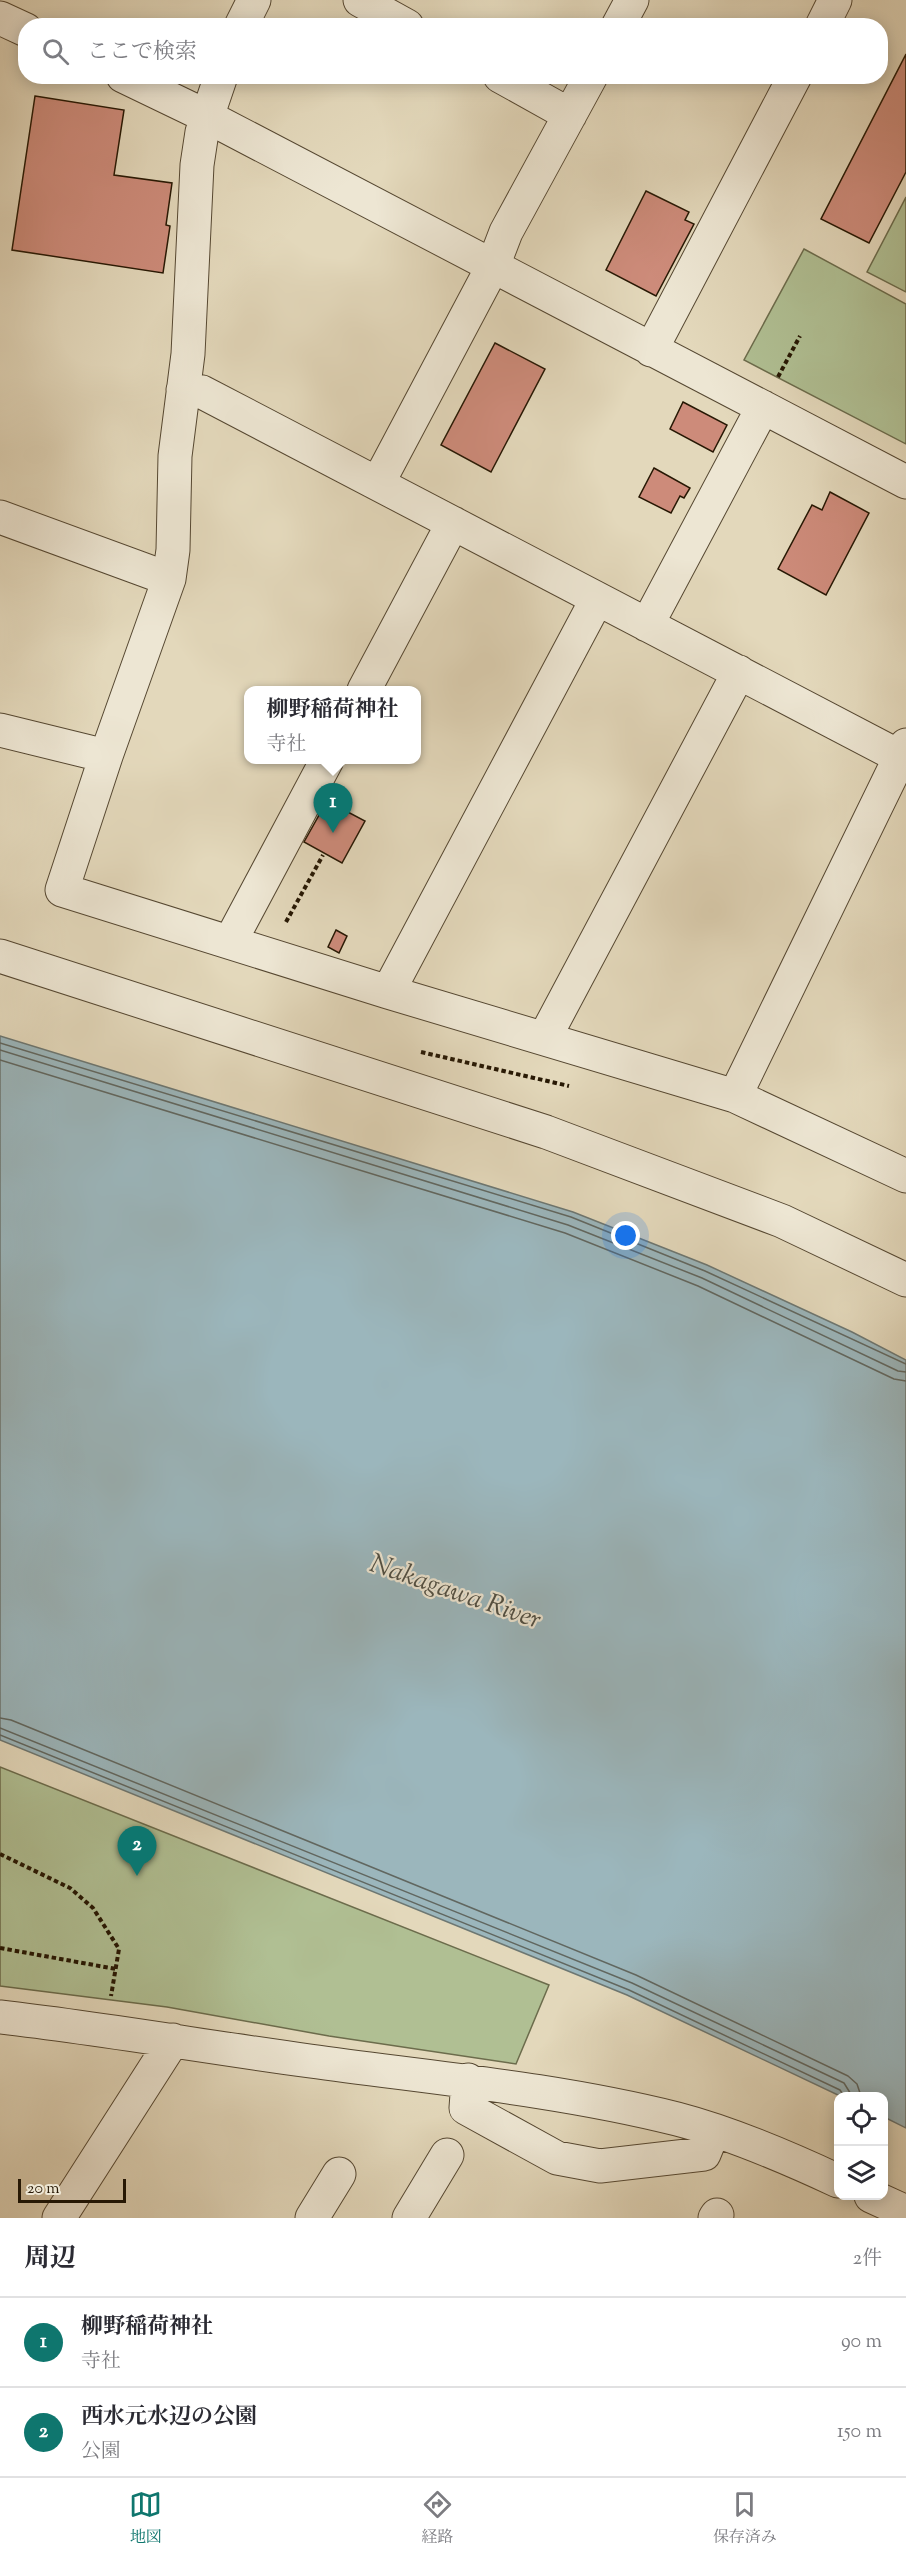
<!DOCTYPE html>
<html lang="ja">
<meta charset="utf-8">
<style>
:root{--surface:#fff;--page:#f7f7f7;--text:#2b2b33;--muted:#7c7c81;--line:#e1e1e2;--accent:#0f766e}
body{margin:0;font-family:"Sorts Mill Goudy","Noto Serif JP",serif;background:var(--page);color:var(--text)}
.controls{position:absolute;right:18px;bottom:18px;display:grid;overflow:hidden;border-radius:12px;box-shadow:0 3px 15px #0003}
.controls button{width:54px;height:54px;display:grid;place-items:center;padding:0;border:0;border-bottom:2px solid var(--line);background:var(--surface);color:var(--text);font:30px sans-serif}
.scale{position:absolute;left:18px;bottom:15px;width:108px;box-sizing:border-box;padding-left:6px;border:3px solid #271804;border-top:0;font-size:16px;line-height:21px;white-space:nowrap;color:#271804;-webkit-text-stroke:4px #ede6d3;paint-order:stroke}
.you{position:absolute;left:626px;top:1236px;width:21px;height:21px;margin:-15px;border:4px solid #fff;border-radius:50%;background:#1a73e8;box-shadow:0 0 0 9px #1a73e833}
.badge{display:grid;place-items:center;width:39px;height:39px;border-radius:50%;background:var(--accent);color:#fff;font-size:20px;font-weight:700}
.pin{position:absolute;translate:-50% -50px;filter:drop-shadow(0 2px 3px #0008)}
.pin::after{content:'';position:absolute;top:32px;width:21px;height:18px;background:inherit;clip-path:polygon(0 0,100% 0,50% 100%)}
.popup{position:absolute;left:244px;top:686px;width:177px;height:78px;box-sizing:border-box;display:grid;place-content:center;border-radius:12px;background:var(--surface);filter:drop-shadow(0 2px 4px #0005);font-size:20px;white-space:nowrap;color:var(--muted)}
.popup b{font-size:22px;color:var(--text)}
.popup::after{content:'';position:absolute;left:50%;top:100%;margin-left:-12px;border:12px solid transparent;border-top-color:var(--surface)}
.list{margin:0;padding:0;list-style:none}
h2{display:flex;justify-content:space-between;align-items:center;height:78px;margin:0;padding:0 24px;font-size:26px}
h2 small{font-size:20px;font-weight:400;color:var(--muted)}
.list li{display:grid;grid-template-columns:39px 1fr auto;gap:18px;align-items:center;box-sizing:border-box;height:90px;padding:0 24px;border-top:2px solid var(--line)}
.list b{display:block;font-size:22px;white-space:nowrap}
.list p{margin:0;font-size:20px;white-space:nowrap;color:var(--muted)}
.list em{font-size:20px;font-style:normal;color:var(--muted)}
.icon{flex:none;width:33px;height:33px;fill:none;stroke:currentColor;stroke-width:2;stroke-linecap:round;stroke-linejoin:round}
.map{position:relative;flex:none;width:906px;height:2218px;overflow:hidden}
.search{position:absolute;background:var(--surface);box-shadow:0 3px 15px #0003;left:18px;right:18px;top:18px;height:66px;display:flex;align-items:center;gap:15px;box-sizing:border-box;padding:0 21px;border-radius:24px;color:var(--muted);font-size:22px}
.sheet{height:258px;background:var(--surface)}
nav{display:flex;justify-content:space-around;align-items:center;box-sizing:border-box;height:84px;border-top:2px solid var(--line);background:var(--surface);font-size:16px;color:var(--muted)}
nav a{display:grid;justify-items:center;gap:3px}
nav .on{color:var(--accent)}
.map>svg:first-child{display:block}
</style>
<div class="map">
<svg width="906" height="2218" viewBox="0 0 906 2218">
<rect width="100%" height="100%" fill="#e3d8bb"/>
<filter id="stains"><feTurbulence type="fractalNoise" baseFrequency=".00333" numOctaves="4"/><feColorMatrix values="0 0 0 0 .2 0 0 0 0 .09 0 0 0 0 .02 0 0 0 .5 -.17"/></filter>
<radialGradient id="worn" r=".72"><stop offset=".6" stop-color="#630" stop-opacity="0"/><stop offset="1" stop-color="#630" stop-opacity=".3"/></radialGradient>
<!-- park -->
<path fill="#b0bf93" stroke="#6c6c4c" stroke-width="1.5" d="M906 197V292L867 272Z
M804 249 906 304V444L744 360Z
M0 1767 549 1985 516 2064 329 2036 167 2007 0 1986Z"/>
<!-- water -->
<path fill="#9bb6bc" stroke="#6d7772" stroke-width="1.5" d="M0 1036 573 1212 707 1265 852 1332 906 1360V2128L884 2117V2096H840L627 1995 0 1740Z"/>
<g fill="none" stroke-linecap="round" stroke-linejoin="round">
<!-- shore -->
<path stroke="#616760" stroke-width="1.5" d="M0 1043 571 1217 705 1271 906 1364
M0 1050 568 1225 702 1278 898 1371 906 1372
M0 1060 565 1233 698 1286 894 1379 906 1381
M0 1718 11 1720 636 1975 848 2076 857 2084 861 2096
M0 1728 632 1983 844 2083 852 2096
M0 1735 629 1990 840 2090 844 2096"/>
</g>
<!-- building -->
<path fill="#cd8b7a" stroke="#271804" stroke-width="1.5" d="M906 54V172L869 243 821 219Z
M35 96 124 110 114 175 172 183 166 225 170 226 163 273 12 250Z
M646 191 689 212 685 220 694 224 656 296 606 270Z
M495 343 545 369 491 472 441 445Z
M683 402 727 425 713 452 670 429Z
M654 468 690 488 684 498 680 496 671 513 639 497Z
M830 492 869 513 826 595 778 569 812 505 822 510Z
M327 801 365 821 342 863 304 842Z
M336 930 347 936 339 953 328 947Z"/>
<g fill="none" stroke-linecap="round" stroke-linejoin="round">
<defs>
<path id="minor" d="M360 0 407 26
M0 18 26 30
M241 26 254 0
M618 26 632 0
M822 26 835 0
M123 76 206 116 906 482
M221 76 202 132 197 165 188 354 175 456 173 550 169 579 106 756 62 890 388 992 735 1096 906 1176
M500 76 570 115
M651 350 795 76
M183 390 202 392 906 760
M378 483 493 266 506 232 591 76
M0 517 169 579
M647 625 763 407
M364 690 453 523
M0 730 106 756
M230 942 327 760
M0 956 546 1132 782 1221 906 1280
M388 992 597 599
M545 1037 739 672
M735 1096 906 745
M0 2017C104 2029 207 2047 310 2061 433 2078 557 2089 677 2119 727 2132 791 2159 838 2181
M468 2080 466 2108 557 2158 600 2166 704 2154 713 2132
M871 2196 906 2212
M59 2218 173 2040
M312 2218 339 2174
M409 2218 447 2155
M715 2218 717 2215"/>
</defs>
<!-- minor casing -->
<use href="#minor" stroke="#564832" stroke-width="35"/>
<!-- path -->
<path stroke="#271804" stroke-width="4" stroke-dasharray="4.5 3" stroke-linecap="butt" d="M778 377 800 336
M286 922 323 855
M421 1052 569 1086
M0 1854 70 1888 93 1908 119 1949 111 1996
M0 1948 116 1969"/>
<!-- minor -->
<use href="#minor" stroke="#ede6d3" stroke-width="33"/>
</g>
<g text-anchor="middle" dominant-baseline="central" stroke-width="4.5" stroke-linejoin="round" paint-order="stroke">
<!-- water labels -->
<g font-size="27" font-style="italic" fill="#504f44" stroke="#ede6d3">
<text transform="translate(455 1593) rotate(19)">Nakagawa River</text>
</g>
</g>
<rect width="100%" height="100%" filter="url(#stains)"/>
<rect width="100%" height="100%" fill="url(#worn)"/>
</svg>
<div class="controls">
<button><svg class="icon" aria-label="locate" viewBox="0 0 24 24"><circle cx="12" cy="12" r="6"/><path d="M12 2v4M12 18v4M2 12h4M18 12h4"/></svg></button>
<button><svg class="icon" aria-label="layers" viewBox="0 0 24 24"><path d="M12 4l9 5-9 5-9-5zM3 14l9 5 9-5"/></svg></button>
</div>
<div class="scale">20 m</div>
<div class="you"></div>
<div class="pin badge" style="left:333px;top:833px">1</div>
<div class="popup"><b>柳野稲荷神社</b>寺社</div>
<div class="pin badge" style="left:137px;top:1876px">2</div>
<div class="search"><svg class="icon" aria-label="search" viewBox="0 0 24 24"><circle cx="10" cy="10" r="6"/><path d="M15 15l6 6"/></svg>ここで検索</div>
</div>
<section class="sheet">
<h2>周辺<small>2件</small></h2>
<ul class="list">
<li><span class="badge">1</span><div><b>柳野稲荷神社</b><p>寺社</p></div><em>90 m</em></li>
<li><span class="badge">2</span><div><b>西水元水辺の公園</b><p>公園</p></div><em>150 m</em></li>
</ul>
</section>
<nav>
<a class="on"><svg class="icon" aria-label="map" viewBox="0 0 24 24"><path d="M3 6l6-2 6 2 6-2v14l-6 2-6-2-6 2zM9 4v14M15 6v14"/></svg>地図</a>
<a><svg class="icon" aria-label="directions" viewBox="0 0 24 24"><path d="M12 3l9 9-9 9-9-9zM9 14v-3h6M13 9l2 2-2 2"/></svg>経路</a>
<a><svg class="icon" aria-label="saved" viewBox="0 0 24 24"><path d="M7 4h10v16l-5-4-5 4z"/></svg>保存済み</a>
</nav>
